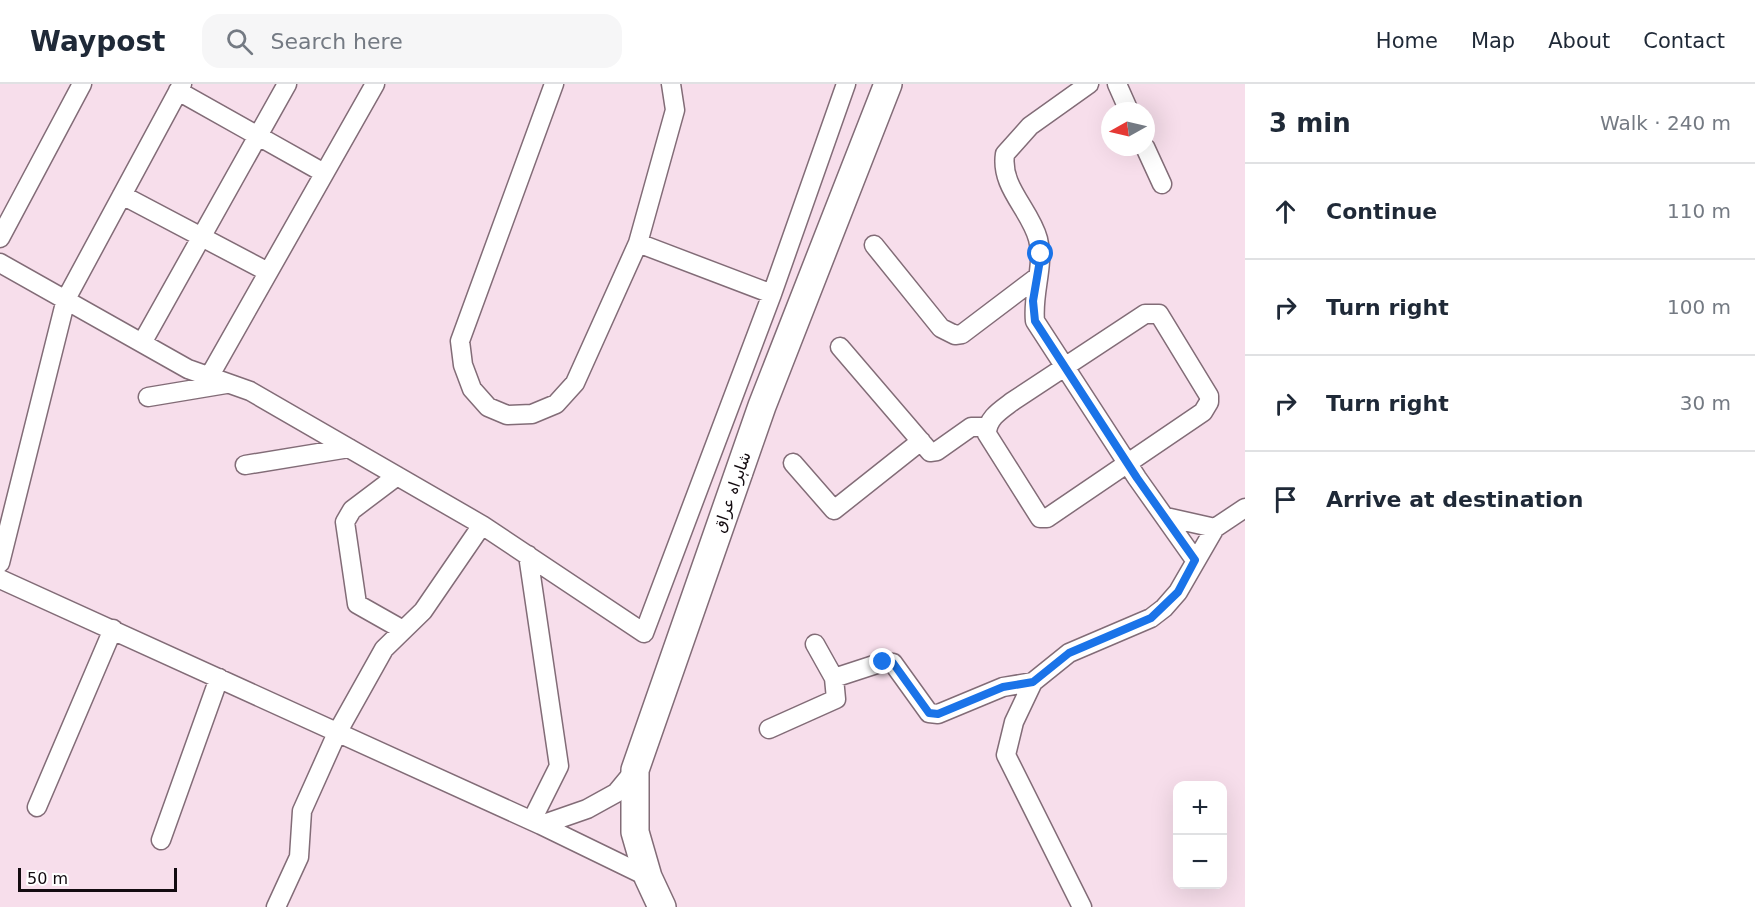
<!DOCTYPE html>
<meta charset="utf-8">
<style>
:root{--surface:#fff;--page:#f6f6f7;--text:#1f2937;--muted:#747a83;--line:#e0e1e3}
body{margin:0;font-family:"DejaVu Sans",Vazirmatn,sans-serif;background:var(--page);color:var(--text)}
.controls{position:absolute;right:18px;bottom:18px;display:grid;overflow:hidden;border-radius:12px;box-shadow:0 6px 24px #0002}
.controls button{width:54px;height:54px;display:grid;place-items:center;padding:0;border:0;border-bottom:2px solid var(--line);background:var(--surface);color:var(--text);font:30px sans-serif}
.compass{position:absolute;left:1101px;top:18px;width:54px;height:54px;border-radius:50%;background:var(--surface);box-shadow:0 6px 24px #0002;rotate:262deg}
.scale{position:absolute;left:18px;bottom:15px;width:159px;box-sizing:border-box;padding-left:6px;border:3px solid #130b10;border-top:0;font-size:16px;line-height:21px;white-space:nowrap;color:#130b10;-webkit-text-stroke:4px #fff;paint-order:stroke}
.stop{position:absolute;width:18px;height:18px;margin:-14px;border:4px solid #1a73e8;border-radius:50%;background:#fff}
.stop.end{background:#1a73e8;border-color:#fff;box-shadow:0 2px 6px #0008}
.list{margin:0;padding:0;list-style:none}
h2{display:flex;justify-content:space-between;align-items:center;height:78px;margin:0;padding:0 24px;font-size:26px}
h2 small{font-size:20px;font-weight:400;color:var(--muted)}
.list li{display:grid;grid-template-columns:39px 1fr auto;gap:18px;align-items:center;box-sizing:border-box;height:96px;padding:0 24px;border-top:2px solid var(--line)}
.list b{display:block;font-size:22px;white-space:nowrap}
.list em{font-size:20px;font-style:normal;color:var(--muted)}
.icon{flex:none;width:33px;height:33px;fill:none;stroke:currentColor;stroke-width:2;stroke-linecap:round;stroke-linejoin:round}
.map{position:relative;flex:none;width:1245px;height:823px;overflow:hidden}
header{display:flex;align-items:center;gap:36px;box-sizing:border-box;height:84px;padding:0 30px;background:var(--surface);border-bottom:2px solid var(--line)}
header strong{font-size:28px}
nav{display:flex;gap:33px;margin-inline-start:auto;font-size:21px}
.search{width:420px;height:54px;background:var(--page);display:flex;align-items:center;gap:15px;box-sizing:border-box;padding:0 21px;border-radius:18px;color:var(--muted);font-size:22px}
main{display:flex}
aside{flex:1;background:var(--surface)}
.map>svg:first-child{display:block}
</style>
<header>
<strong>Waypost</strong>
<div class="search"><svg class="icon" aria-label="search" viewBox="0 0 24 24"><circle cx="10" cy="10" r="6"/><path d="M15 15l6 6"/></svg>Search here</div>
<nav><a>Home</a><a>Map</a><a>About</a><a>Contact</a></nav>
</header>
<main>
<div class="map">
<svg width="1245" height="823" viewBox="0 0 1245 823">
<rect width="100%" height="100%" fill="#f7deeb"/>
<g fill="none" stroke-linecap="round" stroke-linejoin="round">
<defs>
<path id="street" d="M554 0 460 257 463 281 472 305 488 323 507 331 532 330 556 320 575 299 638 159 675 26 671 0
M1089 0 1030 42 1005 70C1000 103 1030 125 1038 155 1045 181 1032 209 1035 237L1137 394 1195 476
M1117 0 1129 27
M178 7 324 89
M1145 63 1162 100
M122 111 268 188
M0 154 82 0
M638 159 772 210
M874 161 941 244 955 251 962 250 1036 194
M0 179 188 285 250 307 482 441 644 549 772 210 846 0
M1145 230H1159L1209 312V318L1203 328 1047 434H1040L987 350C987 334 1001 326 1013 317Z
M142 259 287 0
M840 263 930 368 937 367 971 343H987
M209 293 375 0
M148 313 226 300
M793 379 834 426 921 357
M245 381 349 364
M397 392 352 426 345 438 357 520 403 546
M1166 433 1215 444
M528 471 559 682 532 736
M0 479 66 215 182 0
M0 495 541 741 648 793
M834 594 883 578 893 579 929 629 938 630 1003 603 1033 598
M769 645 836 615 834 594 815 560
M37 723 113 545
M541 741 587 725 616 709 635 686
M161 756 219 594
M276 823 299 773 302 727 337 649 384 565 423 527 482 441
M1082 823 1006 671 1014 638 1033 598 1069 569 1151 534 1164 524 1178 508 1215 444 1245 424"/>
<path id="secondary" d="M662 823 648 793 635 748V686L762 322 888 0"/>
</defs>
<!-- street casing -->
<use href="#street" stroke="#826c77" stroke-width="21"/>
<!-- secondary casing -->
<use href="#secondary" stroke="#826c77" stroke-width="30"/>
<!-- street -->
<use href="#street" stroke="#fff" stroke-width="18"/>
<!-- secondary -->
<use href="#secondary" stroke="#fff" stroke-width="27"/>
</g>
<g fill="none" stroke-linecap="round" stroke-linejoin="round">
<!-- route -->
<path stroke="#1a73e8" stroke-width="8" d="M883 578 893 579 929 629 938 630 1003 603 1033 598 1069 569 1151 534 1178 508 1195 476 1137 394 1035 237 1033 217 1041 170"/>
</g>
<g text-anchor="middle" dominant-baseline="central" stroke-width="6" stroke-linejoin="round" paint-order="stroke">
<!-- street labels -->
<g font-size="16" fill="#130b10" stroke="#fff">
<text transform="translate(732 408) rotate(-71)">شاہراہ عراق</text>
</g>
</g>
</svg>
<div class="controls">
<button>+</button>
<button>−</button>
</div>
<svg class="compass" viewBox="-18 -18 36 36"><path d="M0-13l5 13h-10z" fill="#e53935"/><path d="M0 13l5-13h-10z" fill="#747a83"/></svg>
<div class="scale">50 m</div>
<div class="stop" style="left:1041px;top:170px"></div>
<div class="stop end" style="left:883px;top:578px"></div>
</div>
<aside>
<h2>3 min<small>Walk · 240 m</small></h2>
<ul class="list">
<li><svg class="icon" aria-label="ahead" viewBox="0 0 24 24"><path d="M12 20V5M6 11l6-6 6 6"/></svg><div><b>Continue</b></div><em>110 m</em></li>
<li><svg class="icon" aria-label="right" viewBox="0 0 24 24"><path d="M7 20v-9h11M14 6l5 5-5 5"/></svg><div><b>Turn right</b></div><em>100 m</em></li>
<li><svg class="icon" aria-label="right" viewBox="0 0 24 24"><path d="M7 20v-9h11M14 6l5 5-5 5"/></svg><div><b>Turn right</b></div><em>30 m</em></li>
<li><svg class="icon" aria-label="arrive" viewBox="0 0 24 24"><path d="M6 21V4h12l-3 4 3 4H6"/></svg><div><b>Arrive at destination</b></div></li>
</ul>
</aside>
</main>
